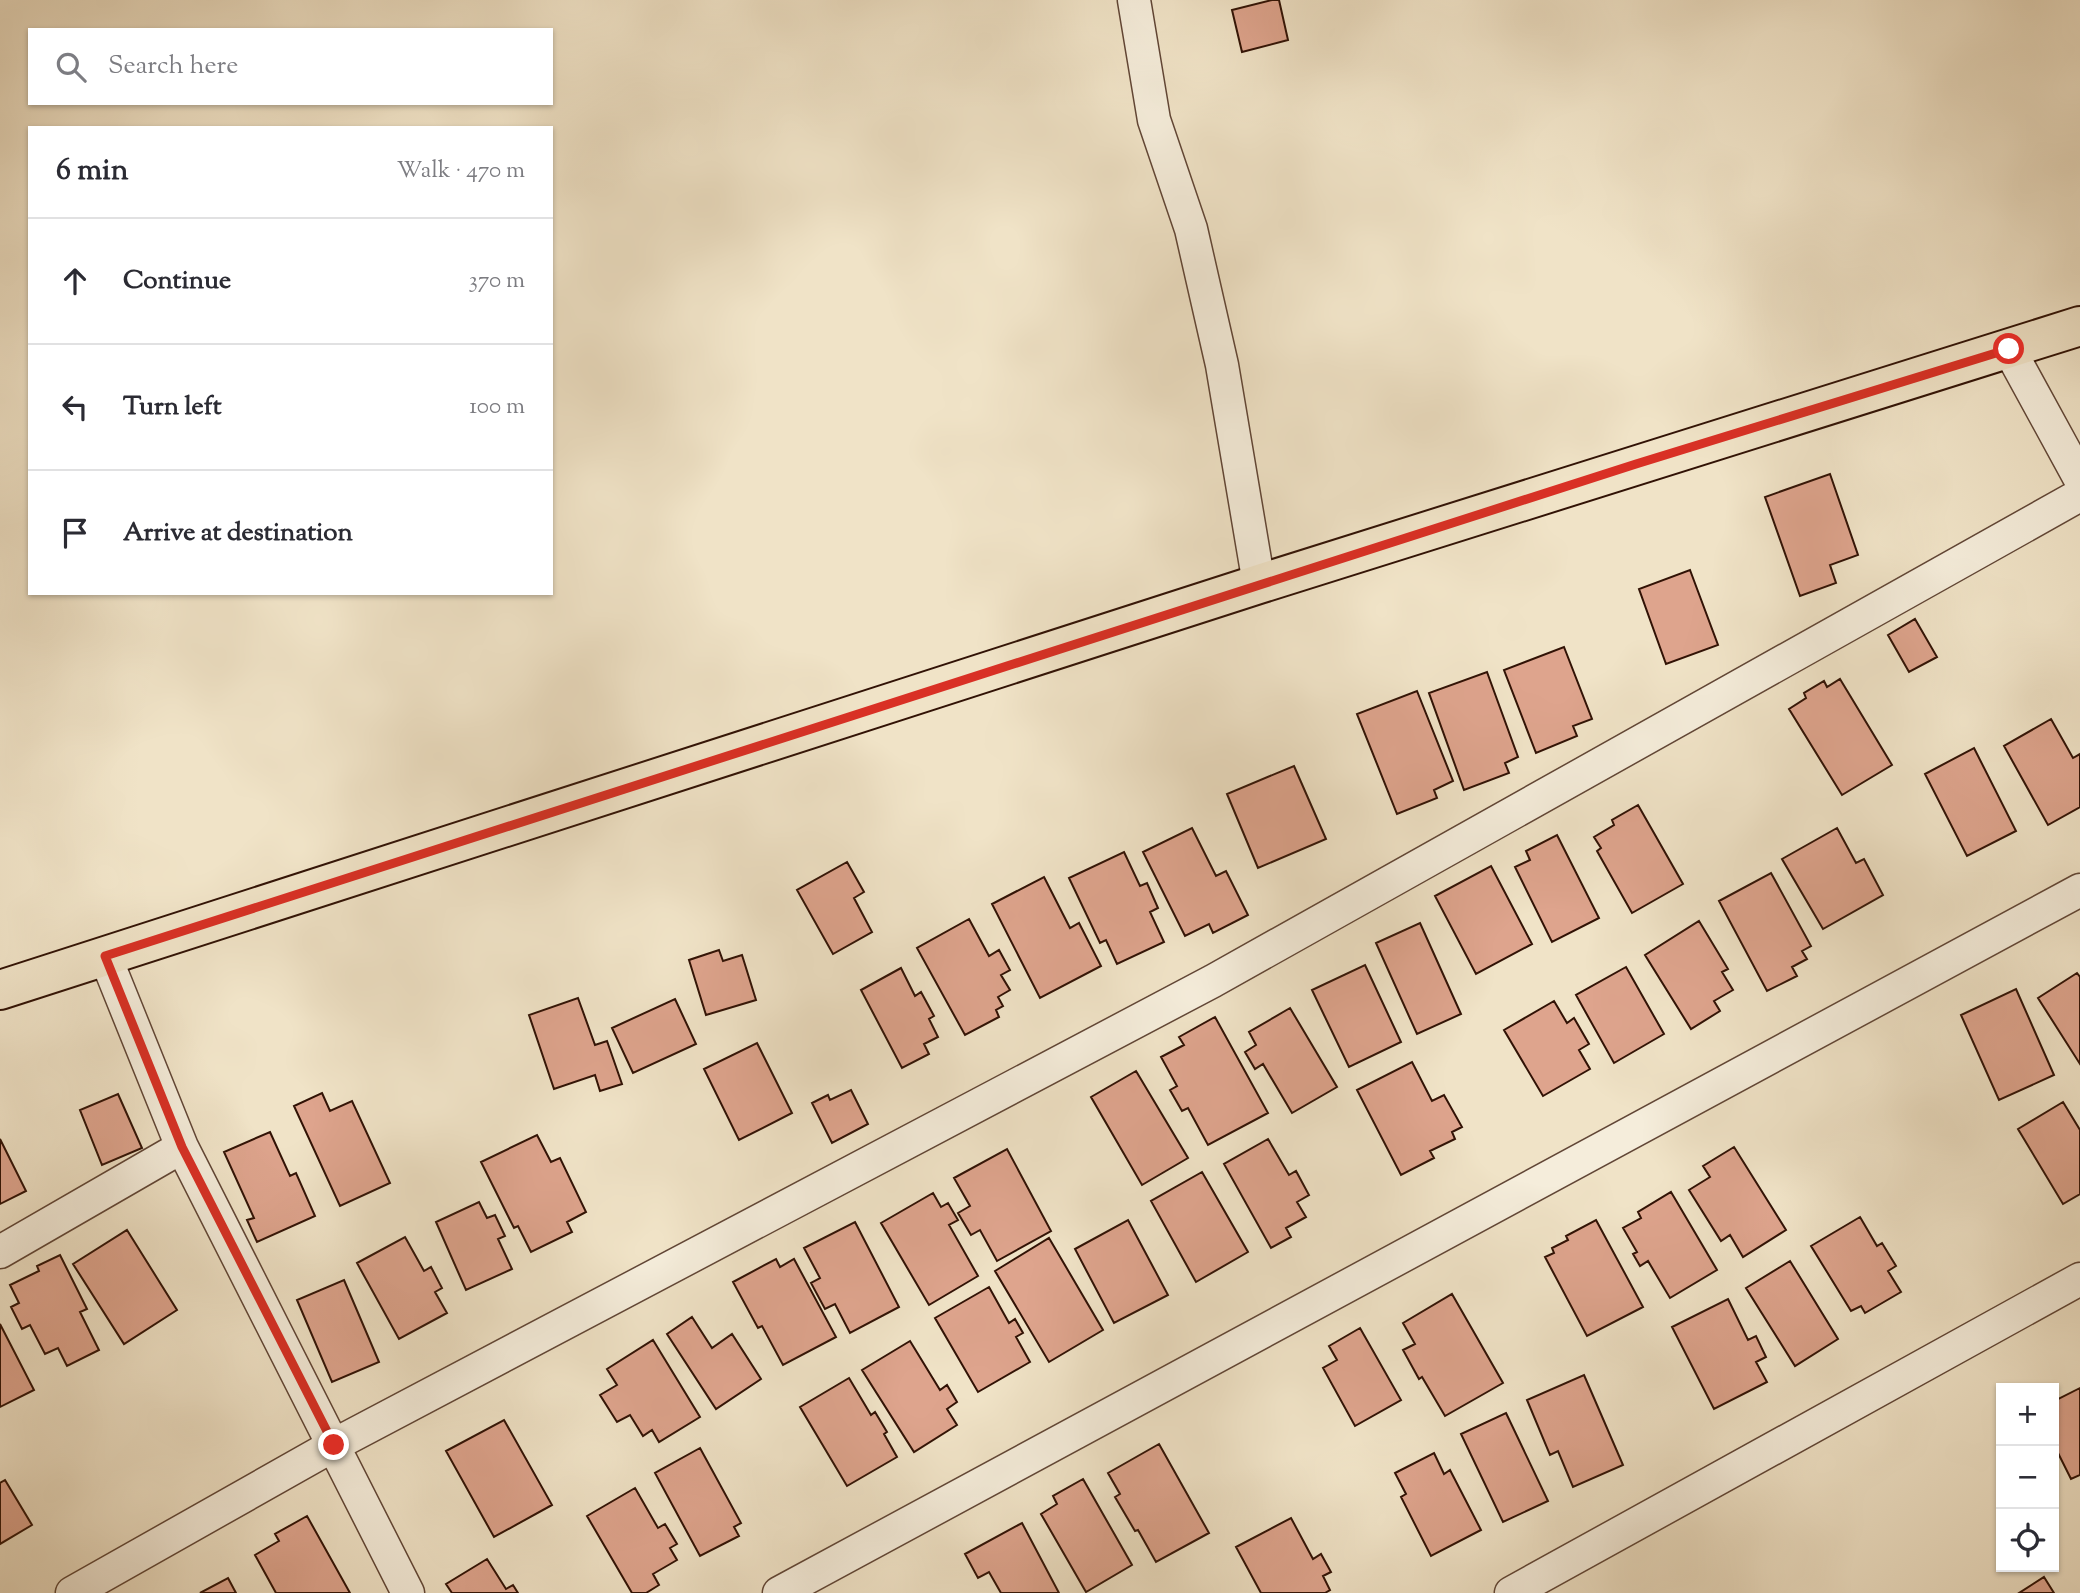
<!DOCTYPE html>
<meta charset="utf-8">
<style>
:root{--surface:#fff;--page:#f2f2f3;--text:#2b2b33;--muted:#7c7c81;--line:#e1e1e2}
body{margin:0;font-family:"Sorts Mill Goudy",serif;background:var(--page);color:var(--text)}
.controls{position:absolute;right:21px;bottom:21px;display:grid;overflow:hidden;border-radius:0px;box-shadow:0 2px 5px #0004}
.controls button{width:63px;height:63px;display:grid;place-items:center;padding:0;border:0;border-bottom:2px solid var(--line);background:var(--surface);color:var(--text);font:35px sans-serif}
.stop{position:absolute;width:21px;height:21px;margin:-16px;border:5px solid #d93025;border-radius:50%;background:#fff}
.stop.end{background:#d93025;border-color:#fff;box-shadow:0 2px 7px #0008}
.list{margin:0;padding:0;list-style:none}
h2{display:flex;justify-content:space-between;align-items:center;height:91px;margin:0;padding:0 28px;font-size:30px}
h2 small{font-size:23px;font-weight:400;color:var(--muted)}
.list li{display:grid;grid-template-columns:46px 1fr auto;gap:21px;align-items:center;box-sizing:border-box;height:126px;padding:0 28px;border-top:2px solid var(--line)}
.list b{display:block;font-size:26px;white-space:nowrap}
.list em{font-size:23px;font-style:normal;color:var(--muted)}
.icon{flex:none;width:38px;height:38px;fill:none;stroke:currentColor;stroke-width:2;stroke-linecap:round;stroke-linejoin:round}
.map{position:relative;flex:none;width:2080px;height:1593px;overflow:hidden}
.search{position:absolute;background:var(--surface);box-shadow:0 2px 5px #0004;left:28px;top:28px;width:525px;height:77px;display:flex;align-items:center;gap:18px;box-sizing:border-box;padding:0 24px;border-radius:0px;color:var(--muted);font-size:26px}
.panel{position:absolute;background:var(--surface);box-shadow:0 2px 5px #0004;left:28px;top:126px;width:525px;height:469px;border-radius:0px}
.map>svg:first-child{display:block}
</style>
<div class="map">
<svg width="2080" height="1593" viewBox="0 0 2080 1593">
<rect width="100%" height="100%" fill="#f0e3c7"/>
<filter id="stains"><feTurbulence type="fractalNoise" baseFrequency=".00286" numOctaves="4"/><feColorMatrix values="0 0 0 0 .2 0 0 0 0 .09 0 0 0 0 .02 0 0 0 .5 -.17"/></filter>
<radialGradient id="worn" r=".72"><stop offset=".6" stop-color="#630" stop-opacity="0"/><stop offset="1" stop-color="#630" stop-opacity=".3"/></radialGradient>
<!-- building -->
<path fill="#dea48d" stroke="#311205" stroke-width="2" d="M1272 0H1279L1288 40 1242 52 1232 10Z
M1830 474 1858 555 1830 565 1836 583 1800 596 1765 497Z
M1690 570 1718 645 1666 664 1639 589Z
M1915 619 1937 657 1909 672 1888 635Z
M1564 647 1592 719 1573 726 1577 736 1536 753 1504 670Z
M1487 672 1518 757 1505 763 1509 773 1464 790 1429 693Z
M1840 679 1892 765 1842 795 1789 709 1806 698 1804 693 1824 681 1827 687Z
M1417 691 1453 781 1434 790 1437 798 1397 814 1357 714Z
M2051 719 2073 758 2080 754V807L2048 825 2004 746Z
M1974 748 2016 831 1967 856 1925 774Z
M1294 766 1326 839 1258 868 1227 794Z
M1638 805 1683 884 1632 913 1597 851 1601 848 1594 837 1614 825 1612 820Z
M1192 828 1216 876 1226 871 1248 915 1213 933 1209 924 1185 936 1143 852Z
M1837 828 1856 863 1864 859 1883 895 1823 929 1782 859Z
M1557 835 1599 918 1552 942 1515 867 1530 860 1526 851Z
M1124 852 1140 886 1147 883 1158 908 1150 912 1164 942 1117 964 1106 940 1100 943 1069 878Z
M847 862 864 892 854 898 872 932 833 954 797 890Z
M1491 866 1532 944 1476 974 1435 896Z
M1771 873 1811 946 1802 951 1807 959 1792 967 1797 976 1767 991 1719 901Z
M1044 877 1070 928 1079 923 1101 966 1040 998 992 904Z
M969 919 989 956 999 950 1010 970 1001 975 1010 990 998 997 1003 1006 996 1010 999 1017 965 1035 917 948Z
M1699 921 1728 969 1722 972 1733 990 1714 1001 1720 1011 1691 1029 1645 955Z
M1420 923 1461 1014 1417 1034 1376 943Z
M719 950 723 961 742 955 756 1000 706 1015 689 960Z
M1365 965 1401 1042 1349 1067 1312 990Z
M1626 967 1664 1034 1614 1063 1576 995Z
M901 968 915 996 921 992 934 1016 929 1019 938 1037 924 1044 929 1054 902 1068 861 990Z
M2077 973 2080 977V1064L2038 998Z
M2016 989 2054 1075 1999 1100 1961 1015Z
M578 998 595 1045 607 1041 622 1084 600 1091 595 1075 554 1089 529 1015Z
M675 999 696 1044 633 1073 612 1028Z
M1554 1001 1567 1023 1574 1018 1589 1044 1579 1050 1590 1069 1543 1096 1504 1030Z
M1290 1008 1337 1087 1292 1113 1263 1064 1255 1069 1245 1052 1256 1045 1249 1032Z
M1215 1017 1268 1113 1208 1145 1188 1108 1182 1111 1170 1090 1177 1086 1161 1057 1184 1045 1179 1037Z
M757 1043 792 1113 739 1140 704 1069Z
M1412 1062 1432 1101 1444 1095 1462 1127 1452 1132 1455 1139 1430 1151 1434 1158 1401 1175 1357 1090Z
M1136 1071 1188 1158 1142 1185 1091 1097Z
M851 1090 868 1124 832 1143 812 1103 828 1095 830 1100Z
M322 1093 330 1111 352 1101 390 1183 340 1206 294 1106Z
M118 1094 142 1148 102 1165 80 1110Z
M2063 1102 2080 1130V1194L2063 1204 2018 1129Z
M270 1132 290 1176 296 1173 315 1216 257 1242 247 1220 254 1218 224 1152Z
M537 1135 551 1162 560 1158 586 1212 567 1222 572 1232 531 1252 518 1226 514 1228 481 1162Z
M0 1139 26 1191 0 1204Z
M1268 1139 1289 1175 1296 1171 1309 1195 1297 1202 1306 1217 1286 1228 1291 1237 1271 1248 1224 1164Z
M1734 1147 1786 1230 1743 1257 1730 1235 1721 1241 1689 1190 1710 1177 1703 1166Z
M1007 1149 1051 1231 997 1261 980 1230 971 1235 958 1213 970 1206 954 1178Z
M1202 1172 1248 1252 1196 1282 1151 1201Z
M1671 1192 1717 1270 1670 1298 1648 1261 1640 1266 1633 1254 1637 1252 1623 1228 1641 1218 1638 1212Z
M933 1193 941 1207 948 1203 958 1220 949 1225 978 1276 929 1305 881 1223Z
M479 1202 487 1218 495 1215 505 1236 498 1239 512 1269 466 1290 436 1222Z
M1860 1217 1877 1246 1882 1243 1896 1266 1888 1271 1901 1292 1865 1313 1861 1306 1851 1311 1811 1246Z
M1128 1220 1168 1295 1114 1323 1075 1249Z
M1596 1220 1643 1307 1587 1336 1545 1257 1554 1253 1552 1248 1568 1240 1566 1236Z
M855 1222 899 1307 850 1333 835 1304 825 1309 811 1283 820 1278 804 1248Z
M127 1230 177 1310 124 1344 73 1264Z
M405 1237 424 1271 431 1267 442 1288 435 1292 447 1313 399 1339 357 1263Z
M1049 1238 1103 1330 1049 1362 995 1271Z
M60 1255 87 1309 80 1312 99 1350 67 1366 58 1348 45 1354 30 1325 22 1329 11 1307 19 1303 10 1285 39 1271 37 1266Z
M776 1259 780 1267 794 1259 836 1337 783 1365 762 1326 758 1328 733 1282Z
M1790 1261 1838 1339 1795 1366 1746 1288Z
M344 1280 379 1362 332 1382 297 1300Z
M989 1287 1009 1323 1015 1319 1023 1333 1016 1337 1030 1362 978 1392 935 1318Z
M1452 1294 1503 1383 1445 1416 1422 1377 1419 1379 1403 1350 1415 1344 1403 1323Z
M1728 1299 1748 1340 1756 1336 1766 1357 1756 1362 1767 1382 1714 1409 1672 1327Z
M692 1317 712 1348 732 1334 761 1379 716 1409 667 1334Z
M0 1324 34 1390 0 1407Z
M1360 1328 1401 1400 1355 1426 1323 1368 1337 1360 1329 1346Z
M653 1340 700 1417 659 1442 652 1430 643 1436 630 1415 617 1422 600 1395 617 1385 607 1369Z
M910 1341 940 1390 947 1385 957 1402 947 1409 957 1425 914 1452 862 1370Z
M1584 1375 1623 1465 1573 1487 1558 1451 1550 1455 1527 1400Z
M849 1378 871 1415 875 1412 887 1432 884 1434 897 1457 847 1486 800 1407Z
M2080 1388V1475L2071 1479 2054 1445V1401Z
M1506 1413 1548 1501 1503 1522 1461 1434Z
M504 1420 552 1505 494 1537 446 1451Z
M1159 1444 1209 1533 1156 1562 1138 1530 1135 1531 1115 1497 1120 1494 1108 1473Z
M700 1448 741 1523 734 1527 739 1536 700 1556 655 1473Z
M1434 1453 1444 1474 1450 1470 1481 1530 1431 1556 1401 1497 1406 1494 1395 1473Z
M1083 1479 1132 1565 1086 1592 1041 1514 1057 1504 1053 1496Z
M5 1480 32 1525 0 1544V1483Z
M635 1488 658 1528 665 1524 677 1544 670 1548 677 1560 653 1574 659 1585 646 1593H632L587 1516Z
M307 1516 350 1593H276L255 1555 279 1541 275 1534Z
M1291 1518 1313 1559 1321 1554 1331 1572 1323 1576 1330 1590 1325 1593H1261L1236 1547Z
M1022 1523 1059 1593H1001L989 1572 978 1578 965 1554Z
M487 1559 506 1589 513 1585 518 1593H452L446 1584Z
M2044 1577 2054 1593H2019Z
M228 1578 236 1593H200Z"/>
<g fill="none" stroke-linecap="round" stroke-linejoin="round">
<defs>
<path id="street" d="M1134 0 1154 120 1191 229 1222 365 1259 584
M2009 349 2080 479
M105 956 182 1147 408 1593
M0 1252 182 1147
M72 1593 334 1445 1213 981 2080 495
M779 1593 2080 890
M1511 1593 2080 1279"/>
<path id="primary" d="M0 990 1259 584 2080 326"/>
</defs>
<!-- street casing -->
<use href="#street" stroke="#614636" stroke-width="35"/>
<!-- primary casing -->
<use href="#primary" stroke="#311205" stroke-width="42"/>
<!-- street -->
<use href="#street" stroke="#f5eddb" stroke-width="32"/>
<!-- primary -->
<use href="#primary" stroke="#f0e3c7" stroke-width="38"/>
</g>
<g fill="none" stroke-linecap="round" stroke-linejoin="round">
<!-- route -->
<path stroke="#d93025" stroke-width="9" d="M334 1445 182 1147 105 956 1636 464 2009 349"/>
</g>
<rect width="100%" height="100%" filter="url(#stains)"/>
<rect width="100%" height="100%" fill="url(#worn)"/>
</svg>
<div class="controls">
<button>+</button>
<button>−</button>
<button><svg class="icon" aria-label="locate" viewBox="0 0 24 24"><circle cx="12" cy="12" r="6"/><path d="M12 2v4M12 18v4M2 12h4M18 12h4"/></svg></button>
</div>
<div class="stop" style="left:2009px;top:349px"></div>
<div class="stop end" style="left:334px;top:1445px"></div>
<div class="search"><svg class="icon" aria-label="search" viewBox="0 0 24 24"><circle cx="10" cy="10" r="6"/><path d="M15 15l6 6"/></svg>Search here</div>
<section class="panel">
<h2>6 min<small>Walk · 470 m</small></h2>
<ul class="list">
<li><svg class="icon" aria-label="ahead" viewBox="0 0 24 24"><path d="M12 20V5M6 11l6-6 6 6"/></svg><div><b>Continue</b></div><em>370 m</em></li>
<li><svg class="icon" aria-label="left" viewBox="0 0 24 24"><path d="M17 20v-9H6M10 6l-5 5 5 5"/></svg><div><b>Turn left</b></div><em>100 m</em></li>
<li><svg class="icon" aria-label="arrive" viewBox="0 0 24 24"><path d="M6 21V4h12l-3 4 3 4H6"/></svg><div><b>Arrive at destination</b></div></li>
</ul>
</section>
</div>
